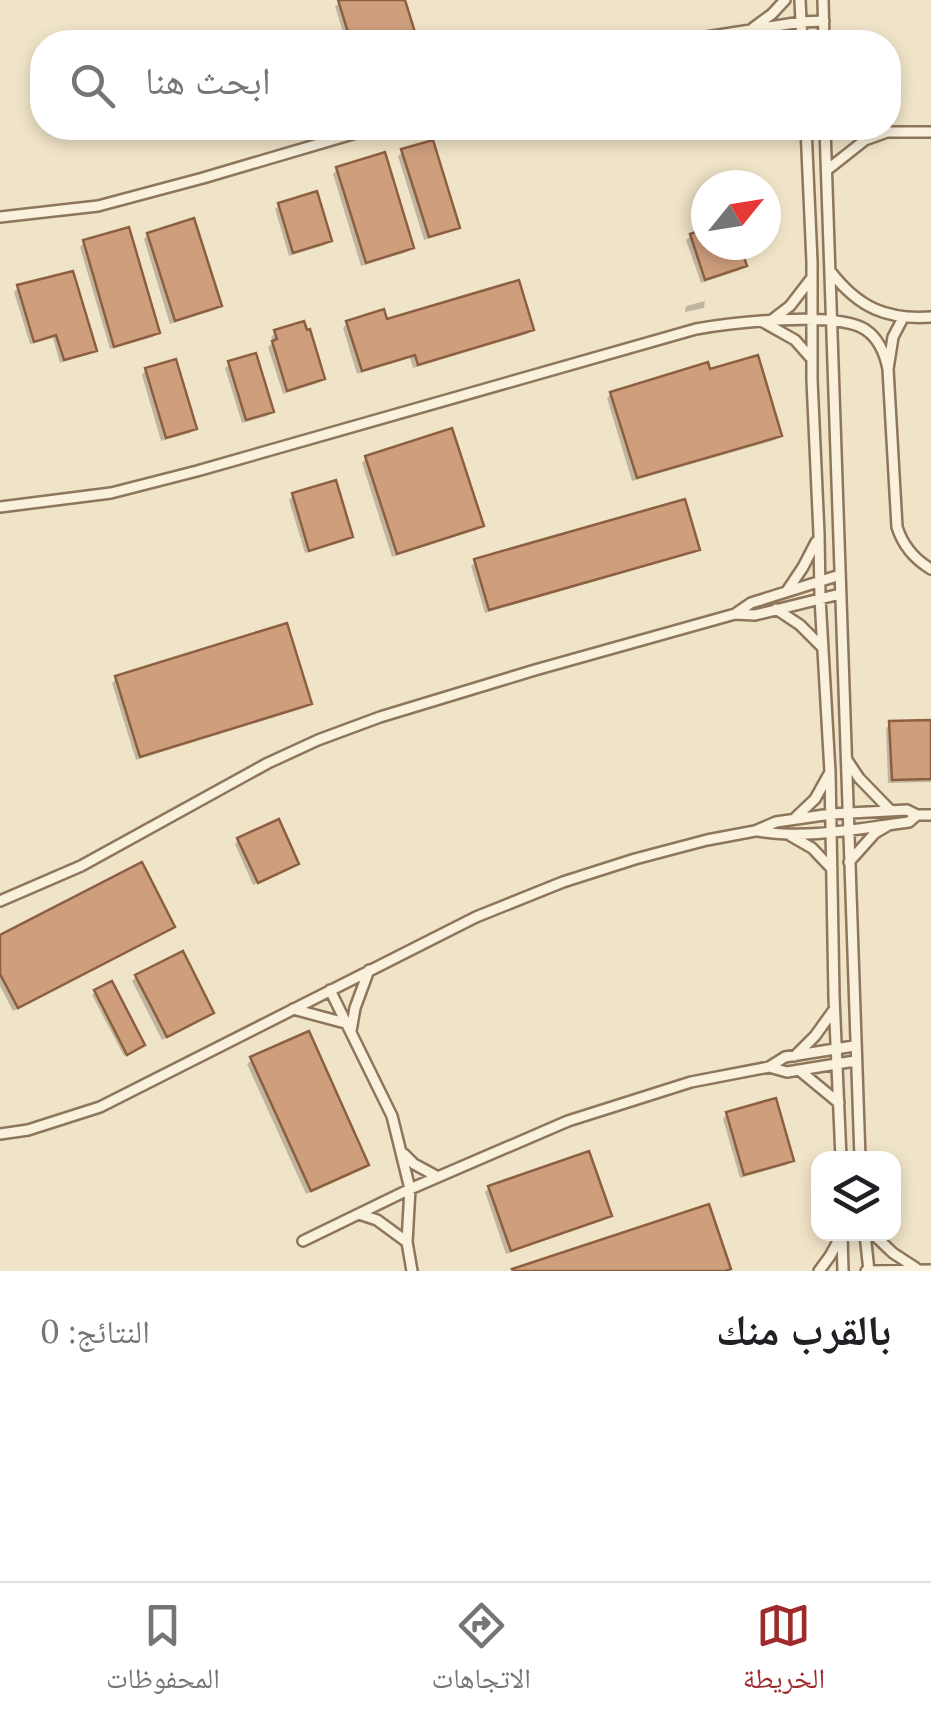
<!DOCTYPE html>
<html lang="ar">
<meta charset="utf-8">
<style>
:root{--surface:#fff;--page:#f2f2f2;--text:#202124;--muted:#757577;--line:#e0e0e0;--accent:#9e2a2b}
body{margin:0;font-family:Lora,"Noto Naskh Arabic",serif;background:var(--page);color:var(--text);direction:rtl}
.controls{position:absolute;right:30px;bottom:30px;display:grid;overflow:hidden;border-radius:20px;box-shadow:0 5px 15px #0003}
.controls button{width:90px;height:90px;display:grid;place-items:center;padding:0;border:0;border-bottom:2px solid var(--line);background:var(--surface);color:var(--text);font:50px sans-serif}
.compass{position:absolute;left:691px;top:170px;width:90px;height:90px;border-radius:50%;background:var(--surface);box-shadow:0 5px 15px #0003;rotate:60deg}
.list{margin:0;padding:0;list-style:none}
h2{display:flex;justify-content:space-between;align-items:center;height:130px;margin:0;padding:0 40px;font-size:42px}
h2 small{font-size:32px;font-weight:400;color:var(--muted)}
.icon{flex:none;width:55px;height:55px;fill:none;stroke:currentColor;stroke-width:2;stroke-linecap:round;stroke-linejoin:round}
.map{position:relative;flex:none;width:931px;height:1271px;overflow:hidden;direction:ltr}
.search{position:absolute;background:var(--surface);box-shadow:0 5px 15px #0003;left:30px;right:30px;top:30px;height:110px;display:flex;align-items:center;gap:25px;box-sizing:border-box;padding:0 35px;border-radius:40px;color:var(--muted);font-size:38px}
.sheet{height:310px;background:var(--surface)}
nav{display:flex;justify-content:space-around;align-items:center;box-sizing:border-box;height:140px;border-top:2px solid var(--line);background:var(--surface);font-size:28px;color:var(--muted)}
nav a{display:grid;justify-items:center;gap:5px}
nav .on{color:var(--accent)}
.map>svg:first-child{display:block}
</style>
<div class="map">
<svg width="931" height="1271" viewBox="0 0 931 1271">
<rect width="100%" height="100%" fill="#f0e4c8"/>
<!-- shadow -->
<path fill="#0003" d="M345 0H403L415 42H346L335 6Z
M403 152 457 227 453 231 424 240 398 156Z
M338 169 411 248 407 252 361 266 333 174Z
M280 205 329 240 325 245 289 256 275 209Z
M706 231V245H737L744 266 740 270 701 283 686 240 691 236Z
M148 235 220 306 215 310 170 324 144 239Z
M84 243 157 333 153 337 110 349 80 247Z
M19 287 94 350 90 354 60 363 53 338 30 344 14 292Z
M705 301 704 308 685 312 686 306Z
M386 322 531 329 527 334 413 368 410 358 357 374 343 328 347 323Z
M276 332 322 379 318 383 283 394 268 347 273 343 271 337Z
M230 364 271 411 267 416 242 423 225 368Z
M146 370 194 428 190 433 161 441 142 375Z
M708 372 779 435 775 440 632 481 607 398 611 394Z
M366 458 481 526 476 530 392 557 362 463Z
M293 496 350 536 346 541 305 553 289 500Z
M697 549 693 553 485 613 471 566 476 561Z
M117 678 309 704 304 708 136 760 112 683Z
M931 722V782L888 783 886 728 890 724Z
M239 840 296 864 292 868 253 885 235 844Z
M168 931 13 1011 0 986V938Z
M136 977 211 1012 207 1017 162 1040 132 981Z
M95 992 140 1048 124 1056 92 995Z
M252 1060 366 1164 362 1169 306 1194 247 1064Z
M727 1114 791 1161 786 1165 740 1178 723 1119Z
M489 1188 609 1215 604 1220 506 1254 485 1192Z"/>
<!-- building -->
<path fill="#cf9f7d" stroke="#8d5f41" stroke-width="2.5" d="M338 0H405L418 42H351Z
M433 140 460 228 429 237 401 149Z
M385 152 414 248 366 263 336 167Z
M317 191 332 241 293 253 278 203Z
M194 218 222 306 175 321 147 233Z
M129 227 160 333 114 347 83 240Z
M706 228V245H740L747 266 705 280 690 234Z
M73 271 97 351 64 360 56 335 34 342 17 285Z
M519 280 534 330 418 365 415 355 362 371 346 321 384 309 387 319Z
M304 321 307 330 310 329 325 379 287 391 272 341 277 339 274 330Z
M256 353 274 412 246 420 228 361Z
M758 355 782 436 637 478 610 392 708 362 710 369Z
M176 359 197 429 166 438 145 368Z
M452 428 484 526 397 554 365 456Z
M336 480 353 537 309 551 292 493Z
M685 499 700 550 489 610 474 559Z
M287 623 312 704 140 757 115 676Z
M931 720V779L892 780 889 721Z
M279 819 299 864 258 883 237 838Z
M142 862 175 927 18 1008 0 974V935Z
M183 951 214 1013 167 1037 135 975Z
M112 981 145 1045 127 1055 94 990Z
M309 1031 369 1165 311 1191 250 1057Z
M776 1098 794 1161 744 1175 726 1112Z
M589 1151 612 1216 511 1251 488 1186Z
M709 1204 731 1269 725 1271H513L512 1269Z"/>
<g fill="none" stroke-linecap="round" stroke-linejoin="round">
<defs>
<path id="minor" d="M800 0 802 42
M823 0 824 42
M753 28 772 14 785 0
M758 28 778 42
M674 42 801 22 824 21
M806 128 812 262V380L819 534 820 598 830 772 834 997 841 1158
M825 128 860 1158
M862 128 887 132H931
M827 170 865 140 887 132
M0 217 98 206 203 178 373 128
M831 272C859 308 887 320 931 317
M903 318 893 337 888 369 897 527C903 546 914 559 931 569
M773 319 790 306 810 280
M763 322 795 340 810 357
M0 507 111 493 197 471 696 329C731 323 837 310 866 330 879 339 885 354 888 369
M787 591 803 567 816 542
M776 609 800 625 822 647
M735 614 755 615 840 594
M847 760 859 778 891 811
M796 817 815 799 829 774
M758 831C807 840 860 828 909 822L917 815
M791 836 812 848 832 869
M849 862 875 833 887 826
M0 901 81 866 268 763 318 740 380 717 535 670 735 614 751 603 840 575
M330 990 392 1116 410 1189 407 1242 412 1271
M293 1009 345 1023
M351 1031 355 1008 369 970
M795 1056 815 1036 833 1011
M769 1067 787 1072 855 1061
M799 1070 839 1103
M0 1134 28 1130 100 1107 476 917 563 882 635 859 707 840 755 831 776 822 831 814 907 810 917 815H931
M404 1154 414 1164 438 1177
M359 1214 377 1220 407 1242
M865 1234 869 1271
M873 1234 893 1253 916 1268
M842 1236 843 1271
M303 1241 410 1189 568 1121 691 1082 769 1067 785 1057 854 1046
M819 1271 830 1256 842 1234
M866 1271 931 1270"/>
</defs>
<!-- minor casing -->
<use href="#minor" stroke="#8d765c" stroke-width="14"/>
<!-- minor -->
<use href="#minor" stroke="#faf1dc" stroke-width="9"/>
</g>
</svg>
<div class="controls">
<button><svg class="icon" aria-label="layers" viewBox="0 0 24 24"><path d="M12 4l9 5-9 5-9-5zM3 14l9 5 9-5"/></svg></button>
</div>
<svg class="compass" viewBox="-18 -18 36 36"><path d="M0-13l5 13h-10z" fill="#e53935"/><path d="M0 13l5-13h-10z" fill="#757577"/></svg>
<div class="search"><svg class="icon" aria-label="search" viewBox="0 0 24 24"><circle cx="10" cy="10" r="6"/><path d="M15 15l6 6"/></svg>ابحث هنا</div>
</div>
<section class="sheet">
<h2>بالقرب منك<small>النتائج: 0</small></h2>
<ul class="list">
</ul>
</section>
<nav>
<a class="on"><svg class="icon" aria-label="map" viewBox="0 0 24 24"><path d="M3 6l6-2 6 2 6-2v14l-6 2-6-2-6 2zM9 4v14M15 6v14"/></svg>الخريطة</a>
<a><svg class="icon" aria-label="directions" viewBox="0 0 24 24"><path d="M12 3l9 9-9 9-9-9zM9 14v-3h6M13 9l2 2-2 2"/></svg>الاتجاهات</a>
<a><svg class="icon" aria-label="saved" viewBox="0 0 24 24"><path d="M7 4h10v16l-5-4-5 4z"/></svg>المحفوظات</a>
</nav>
